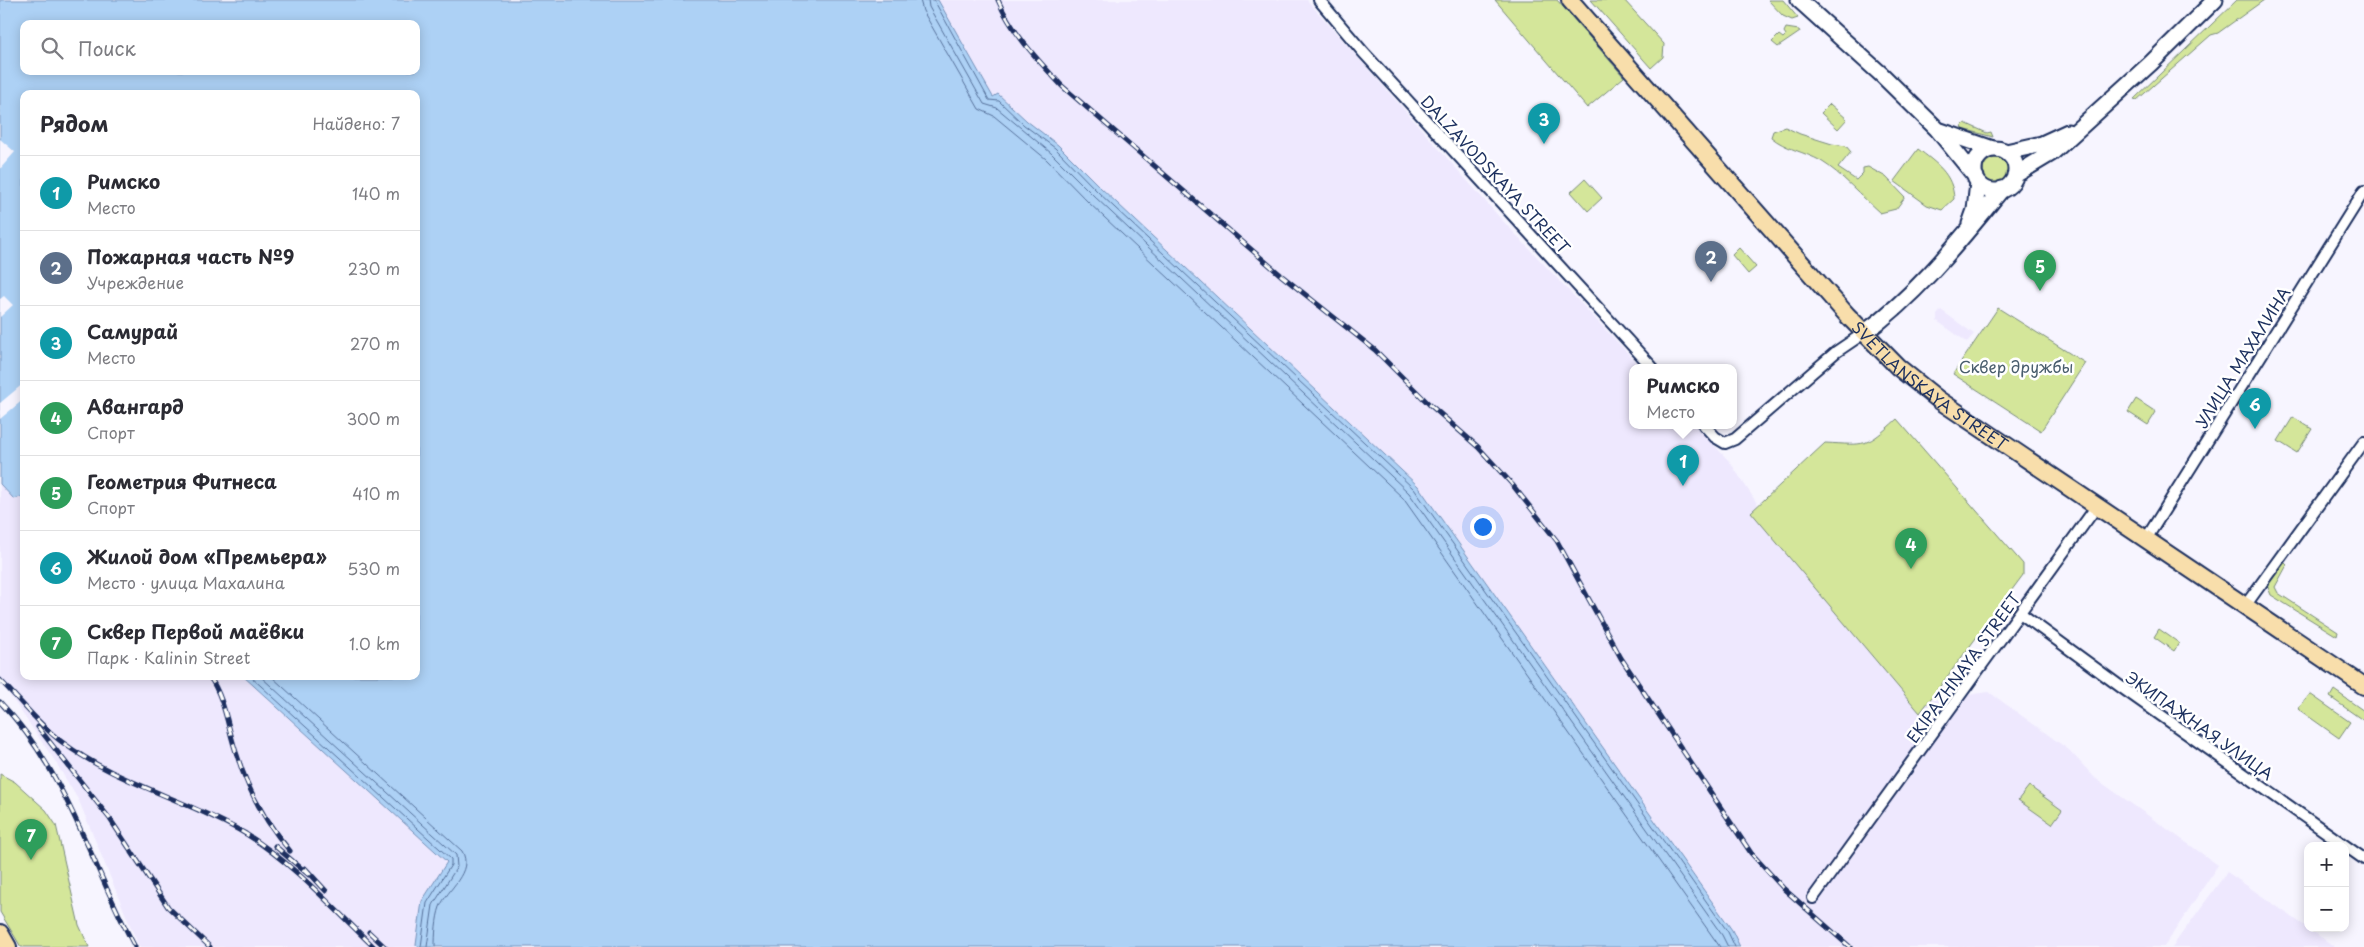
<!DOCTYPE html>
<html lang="ru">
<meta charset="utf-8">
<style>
:root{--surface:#fff;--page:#f7f7f7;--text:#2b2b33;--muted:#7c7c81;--line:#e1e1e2;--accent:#d1495b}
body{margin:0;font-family:"Playpen Sans",sans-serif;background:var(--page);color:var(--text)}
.controls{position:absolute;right:15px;bottom:15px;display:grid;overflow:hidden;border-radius:10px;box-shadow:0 2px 12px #0003}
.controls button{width:45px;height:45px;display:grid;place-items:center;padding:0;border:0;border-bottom:1px solid var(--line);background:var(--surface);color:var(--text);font:25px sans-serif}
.you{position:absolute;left:1482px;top:526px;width:18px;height:18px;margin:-12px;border:4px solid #fff;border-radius:50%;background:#1a73e8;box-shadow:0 0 0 8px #1a73e833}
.badge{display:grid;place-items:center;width:32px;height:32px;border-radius:50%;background:var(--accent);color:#fff;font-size:16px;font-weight:700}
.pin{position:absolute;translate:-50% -41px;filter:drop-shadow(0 1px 2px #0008)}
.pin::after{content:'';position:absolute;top:26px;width:18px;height:15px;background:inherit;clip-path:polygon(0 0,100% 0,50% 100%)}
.popup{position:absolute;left:1629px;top:364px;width:108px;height:65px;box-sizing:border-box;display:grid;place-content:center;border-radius:10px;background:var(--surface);filter:drop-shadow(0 1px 4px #0005);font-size:16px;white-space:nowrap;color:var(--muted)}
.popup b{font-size:19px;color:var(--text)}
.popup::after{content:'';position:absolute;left:50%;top:100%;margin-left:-10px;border:10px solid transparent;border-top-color:var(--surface)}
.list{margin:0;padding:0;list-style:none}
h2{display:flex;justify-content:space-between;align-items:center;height:65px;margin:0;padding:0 20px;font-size:21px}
h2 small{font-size:16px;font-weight:400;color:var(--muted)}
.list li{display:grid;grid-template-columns:32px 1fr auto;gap:15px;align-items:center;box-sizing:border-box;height:75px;padding:0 20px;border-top:1px solid var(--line)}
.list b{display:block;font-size:19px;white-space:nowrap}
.list p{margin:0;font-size:16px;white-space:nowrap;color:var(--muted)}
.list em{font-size:16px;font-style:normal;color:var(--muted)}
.icon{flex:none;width:28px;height:28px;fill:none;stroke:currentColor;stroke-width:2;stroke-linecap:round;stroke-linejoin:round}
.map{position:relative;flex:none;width:2364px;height:947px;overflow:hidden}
.search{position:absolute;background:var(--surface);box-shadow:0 2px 12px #0003;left:20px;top:20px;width:400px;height:55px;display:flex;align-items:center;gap:12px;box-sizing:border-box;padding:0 18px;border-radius:10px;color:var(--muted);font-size:19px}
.panel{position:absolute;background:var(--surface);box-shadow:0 2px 12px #0003;left:20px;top:90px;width:400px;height:590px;border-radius:10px}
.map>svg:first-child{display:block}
</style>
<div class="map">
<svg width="2364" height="947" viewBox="0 0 2364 947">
<rect width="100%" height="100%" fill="#f7f5ff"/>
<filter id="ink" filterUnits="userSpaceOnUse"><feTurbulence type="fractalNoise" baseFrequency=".02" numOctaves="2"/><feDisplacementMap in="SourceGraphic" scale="10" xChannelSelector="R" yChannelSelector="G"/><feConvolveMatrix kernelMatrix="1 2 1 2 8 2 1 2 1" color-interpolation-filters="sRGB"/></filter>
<g filter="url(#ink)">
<!-- built -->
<path fill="#eee8fe" d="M938 0H1307L1502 220 1641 367H1633V425H1695L1730 462 1803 574 1912 703 1989 692 2069 750 2095 778 2218 865 2164 947H1740L1732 930 1418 486 1101 188 1058 145 1027 121 998 94 993 97Z
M1941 310 1974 334 1967 342 1937 321V315Z
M0 484 14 499 24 496V676H243L447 862 422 901 416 945 418 947H139L79 801 55 761 0 681Z
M2227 872 2308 928 2335 947H2172Z"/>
<!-- green -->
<path fill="#d4e69a" stroke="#788a7c" d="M1495 0H1557L1624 77 1587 108Z
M1591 0H1624L1664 44 1663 57 1651 68Z
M1768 0H1783L1798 18 1792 20 1783 16Z
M2237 0H2264L2218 33 2211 35 2137 100 2134 99Z
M1786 28 1799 30 1800 32 1778 47 1772 42 1779 35 1783 38 1786 35 1784 32Z
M1830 104 1847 119 1838 129 1821 113Z
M1965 123 1987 133 1991 132 1993 137 1963 129 1962 126Z
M1785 127 1800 134 1832 144 1846 146 1851 152 1838 168 1856 180 1863 173V168L1868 167 1886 177 1905 197 1896 209 1880 213C1861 196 1842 174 1821 161 1805 152 1785 149 1771 137L1773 131Z
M1918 149C1936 163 1953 174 1954 199L1942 210 1927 205 1894 181Z
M1983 171a13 13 0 1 1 26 0a13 13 0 1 1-26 0Z
M1585 179 1602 198 1588 211 1571 192Z
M1739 248 1756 267 1748 274 1732 255Z
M1998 308 2085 363 2041 431 1953 374Z
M2136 399 2156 412 2148 425 2128 412Z
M2293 417 2312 429 2297 453 2278 441Z
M1897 419 2023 564V575L1920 713 1751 512 1825 443C1867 445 1865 448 1897 419Z
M2284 562 2287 565 2275 587 2278 593 2338 632 2337 636 2271 595 2267 585 2280 563Z
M2159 629 2179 643 2174 651 2154 637Z
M2334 690 2364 711V721L2330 697Z
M2310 694 2350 722 2339 738 2298 709Z
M0 774 15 782 46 810 56 825 79 925 89 947H21L0 912Z
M2029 786 2062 810 2052 824 2018 800Z"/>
<!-- water -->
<path fill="#add1f5" stroke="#7390b9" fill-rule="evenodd" d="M0 0H938L993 97 998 94 1027 121 1058 145 1101 188 1418 486 1732 930 1740 947H418L416 945 422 901 447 862 243 676H416V94H24V496L14 499 0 484ZM24 24H416V71H24Z"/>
<!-- pier -->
<path fill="#f7f5ff" d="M0 139 15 152 0 169Z
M4 296 13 305 0 317V299Z
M24 383V399L0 419V403Z"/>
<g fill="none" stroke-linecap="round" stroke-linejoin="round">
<!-- shore -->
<path stroke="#55709a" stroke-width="1" d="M920 0 923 11 979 109 994 116 1046 159 1088 202 1403 498 1720 947
M928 0 929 7 984 104 997 108 1051 153 1094 196 1409 493 1722 935 1728 947
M934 0 989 100 999 101 1024 125 1055 148 1098 192 1414 489 1728 932 1735 947
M250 676 451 859V865L427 903 421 947
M260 676 456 855 457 867 433 905 427 947
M271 676 462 851C474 872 447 889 440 907 436 918 435 935 435 947"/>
<defs>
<path id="minor" d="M1319 0 1363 52 1652 367
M1704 425 1715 437 1725 443 1735 439 1836 352 1864 333
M2146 539 2364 191
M2245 606 2364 442
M2020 613 2121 687 2364 859
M1813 898 2097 506"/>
<path id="secondary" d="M1799 0 1882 75 1937 129 1976 177
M1938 130 1993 149
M1974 170a21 21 0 1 1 42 0a21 21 0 1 1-42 0Z
M2006 152 2042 144 2068 132
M2015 175 2053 152 2151 63 2215 0
M1970 224 1975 210 1978 182
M1864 333C1918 294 1960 240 2002 189"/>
<g id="primary">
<path id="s1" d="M1570 0 1847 315 1898 367 1939 400 2364 686"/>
<path d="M0 933 8 947"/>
</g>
</defs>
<!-- minor casing -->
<use href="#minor" stroke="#1b2f5e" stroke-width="14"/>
<!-- secondary casing -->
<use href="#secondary" stroke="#1b2f5e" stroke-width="19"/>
<!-- primary casing -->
<use href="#primary" stroke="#1b2f5e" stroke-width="20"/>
<!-- minor -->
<use href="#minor" stroke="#fff" stroke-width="10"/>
<!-- secondary -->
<use href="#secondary" stroke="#fff" stroke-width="15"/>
<!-- primary -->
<use href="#primary" stroke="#f8deab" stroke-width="16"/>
<defs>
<path id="rail" d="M998 0C1012 33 1038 60 1062 86L1282 276 1375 350 1429 404 1478 447 1511 483 1557 541 1621 658 1751 853 1784 889 1850 947
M209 676C225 698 228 730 237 755 248 791 266 823 290 851
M0 680C20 700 39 725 62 742 118 784 187 799 246 834 294 864 333 908 374 947
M0 702C66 770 91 865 135 947
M38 727 110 819 168 907 210 947
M275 846 309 875
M305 868 326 891
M369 932 385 947"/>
</defs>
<!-- rail casing -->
<use href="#rail" stroke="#1b2f5e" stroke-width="5"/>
<!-- rail -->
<use href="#rail" stroke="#fff" stroke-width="3" stroke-dasharray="9" stroke-linecap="butt"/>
</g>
</g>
<g text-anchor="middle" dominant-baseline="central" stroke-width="5" stroke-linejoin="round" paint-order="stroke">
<!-- street labels -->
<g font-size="16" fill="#1b2f5e" stroke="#fff">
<text transform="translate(1496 174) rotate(47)">DALZAVODSKAYA STREET</text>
<text transform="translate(2242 357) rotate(-58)">УЛИЦА МАХАЛИНА</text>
<text stroke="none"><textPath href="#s1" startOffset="529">SVETLANSKAYA STREET</textPath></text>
<text transform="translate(1963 667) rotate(-54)">EKIPAZHNAYA STREET</text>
<text transform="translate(2200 725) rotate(35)">ЭКИПАЖНАЯ УЛИЦА</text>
</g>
<!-- park labels -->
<g font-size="16" fill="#495d6d" stroke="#fff">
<text x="2016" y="366">Сквер дружбы</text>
</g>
</g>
</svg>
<div class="controls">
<button>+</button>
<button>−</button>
</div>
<div class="you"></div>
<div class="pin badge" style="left:1683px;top:486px;background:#0f9aa8">1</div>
<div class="popup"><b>Римско</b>Место</div>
<div class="pin badge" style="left:1711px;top:282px;background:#5c6f8a">2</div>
<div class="pin badge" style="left:1544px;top:144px;background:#0f9aa8">3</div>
<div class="pin badge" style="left:1911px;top:569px;background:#2e9e5b">4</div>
<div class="pin badge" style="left:2040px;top:291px;background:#2e9e5b">5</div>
<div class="pin badge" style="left:2255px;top:429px;background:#0f9aa8">6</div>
<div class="pin badge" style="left:31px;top:860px;background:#2e9e5b">7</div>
<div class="search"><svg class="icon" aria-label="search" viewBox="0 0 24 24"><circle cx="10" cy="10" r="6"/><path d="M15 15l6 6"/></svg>Поиск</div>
<section class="panel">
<h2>Рядом<small>Найдено: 7</small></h2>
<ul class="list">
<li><span class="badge" style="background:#0f9aa8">1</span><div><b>Римско</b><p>Место</p></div><em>140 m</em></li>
<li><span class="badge" style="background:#5c6f8a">2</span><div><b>Пожарная часть №9</b><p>Учреждение</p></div><em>230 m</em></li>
<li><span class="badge" style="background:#0f9aa8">3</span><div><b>Самурай</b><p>Место</p></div><em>270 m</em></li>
<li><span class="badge" style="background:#2e9e5b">4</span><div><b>Авангард</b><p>Спорт</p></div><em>300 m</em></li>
<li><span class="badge" style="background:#2e9e5b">5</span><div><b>Геометрия Фитнеса</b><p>Спорт</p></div><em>410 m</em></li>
<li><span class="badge" style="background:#0f9aa8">6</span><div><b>Жилой дом «Премьера»</b><p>Место · улица Махалина</p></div><em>530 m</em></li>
<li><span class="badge" style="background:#2e9e5b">7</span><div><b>Сквер Первой маёвки</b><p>Парк · Kalinin Street</p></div><em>1.0 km</em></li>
</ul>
</section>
</div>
